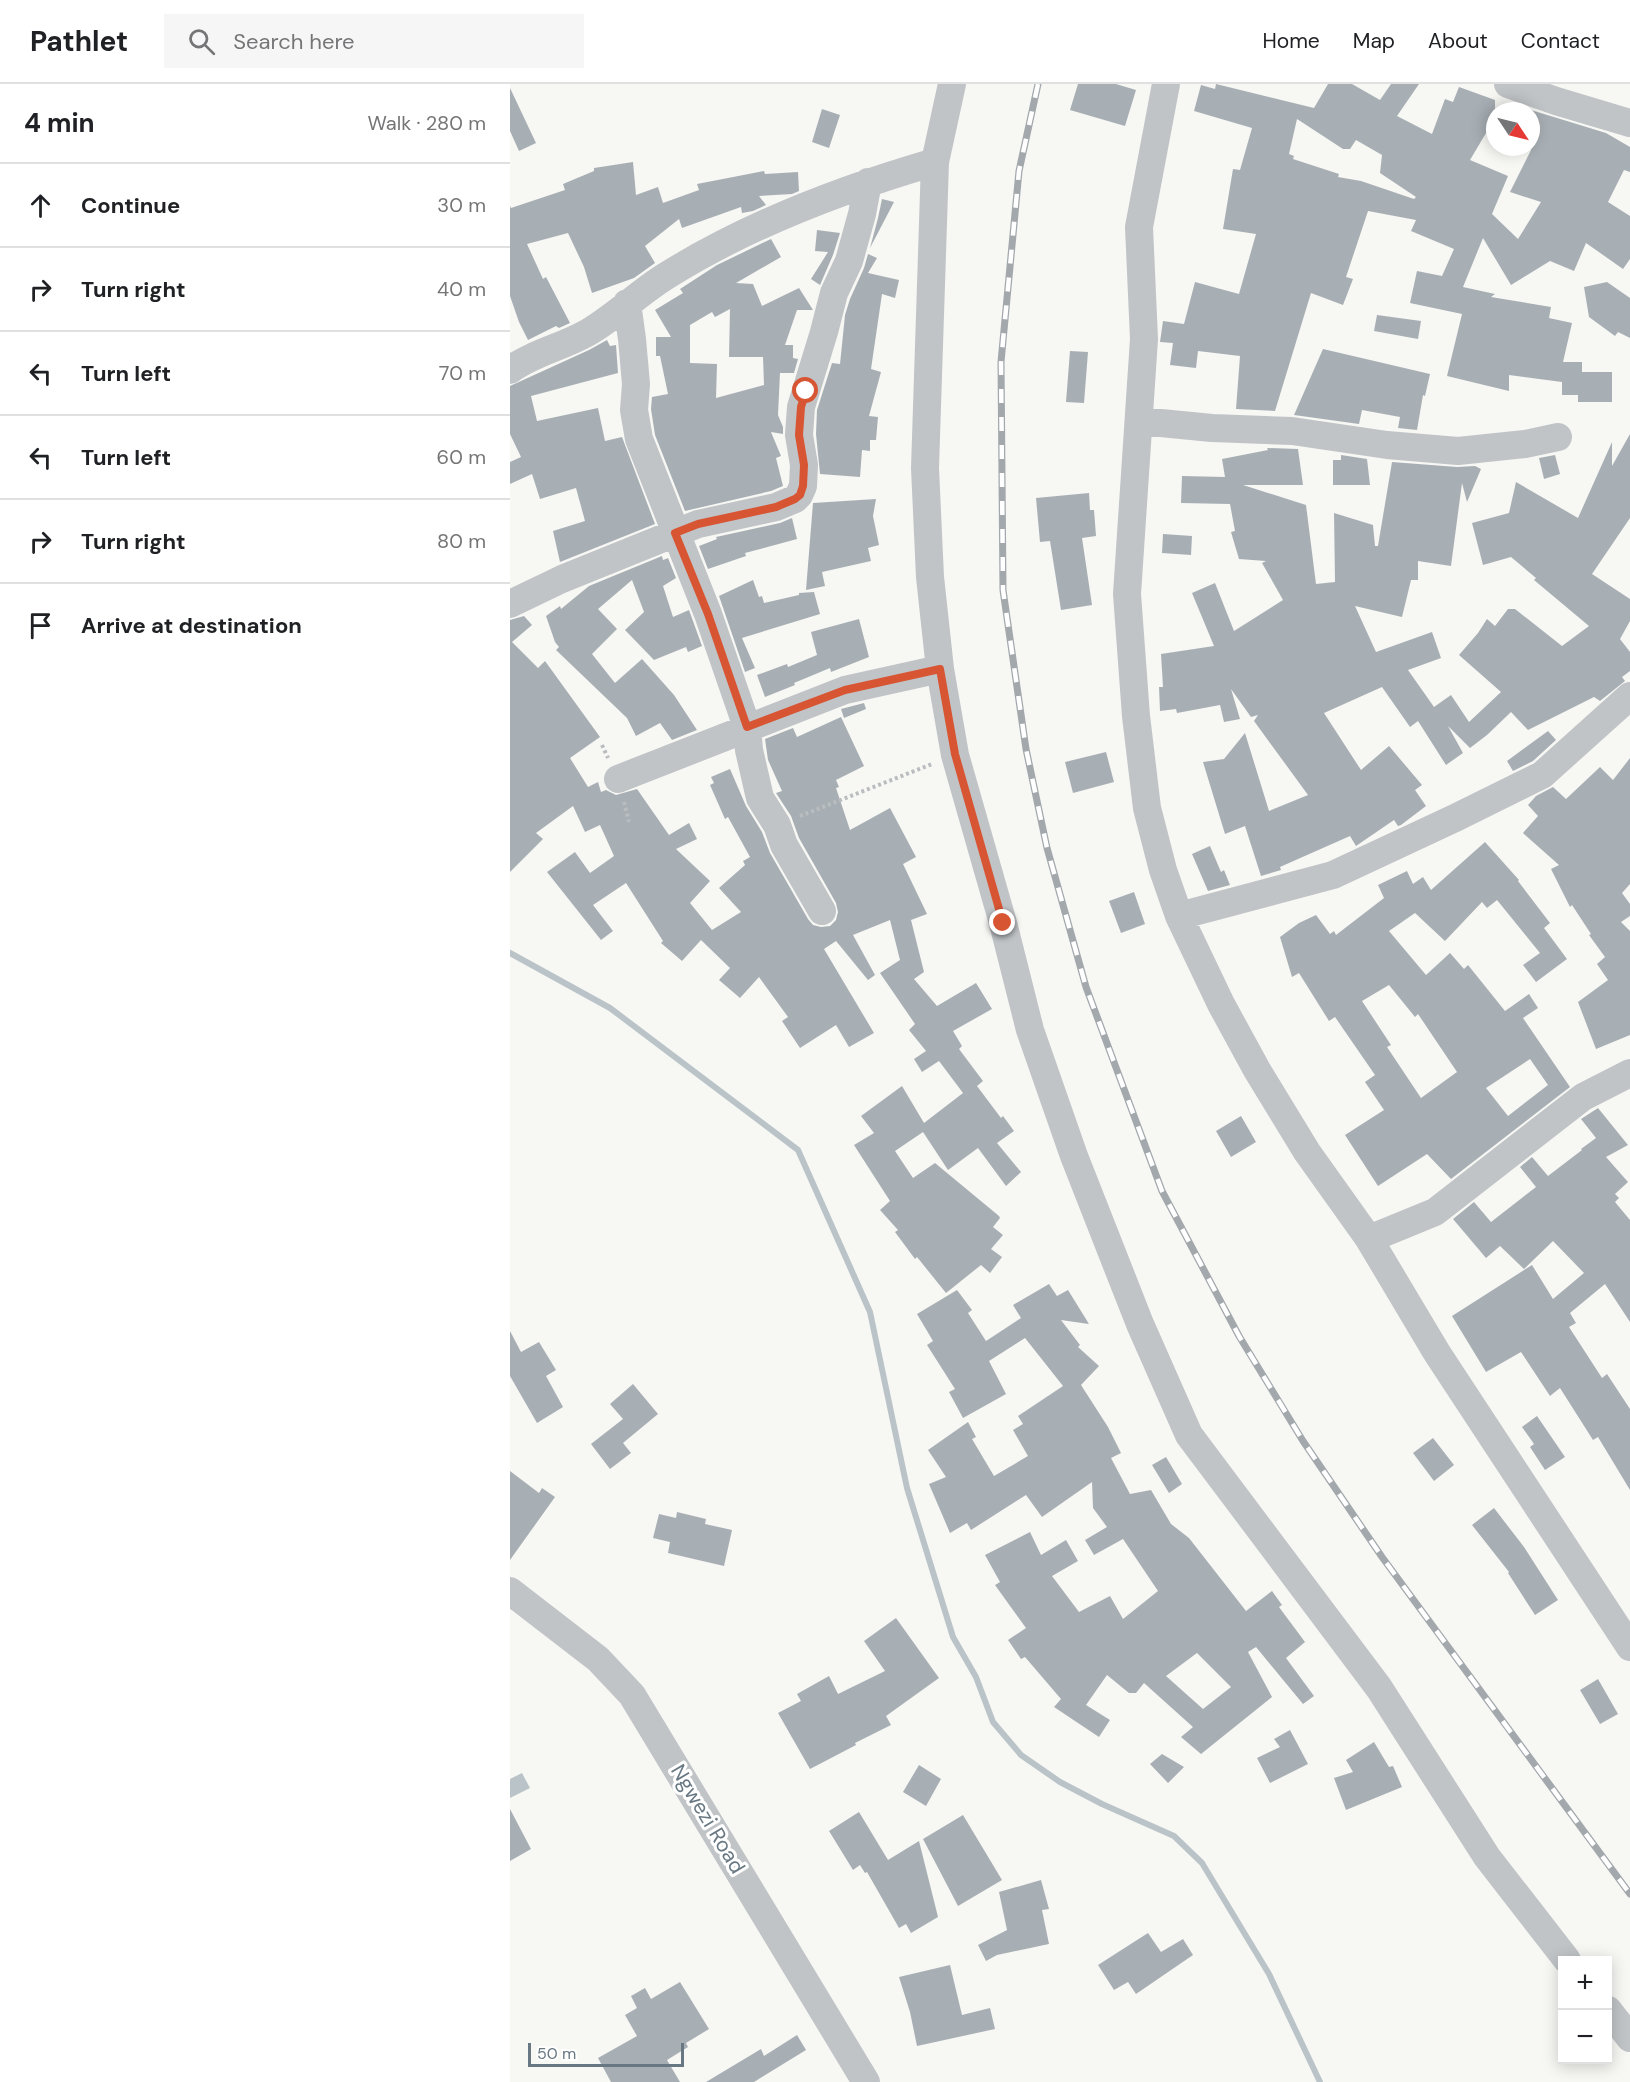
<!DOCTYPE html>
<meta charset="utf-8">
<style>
:root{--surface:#fff;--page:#f6f6f6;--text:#202124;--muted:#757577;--line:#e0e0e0}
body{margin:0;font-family:"DM Sans",sans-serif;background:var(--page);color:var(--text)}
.controls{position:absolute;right:18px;bottom:18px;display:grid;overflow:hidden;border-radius:0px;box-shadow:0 3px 15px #0003}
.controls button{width:54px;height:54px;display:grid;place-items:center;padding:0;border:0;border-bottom:2px solid var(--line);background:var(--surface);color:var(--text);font:30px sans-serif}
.compass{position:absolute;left:976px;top:18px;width:54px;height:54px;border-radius:50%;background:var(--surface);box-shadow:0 3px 15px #0003;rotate:125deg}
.scale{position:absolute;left:18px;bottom:15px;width:156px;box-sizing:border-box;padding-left:6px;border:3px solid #687883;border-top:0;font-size:16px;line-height:21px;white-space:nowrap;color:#687883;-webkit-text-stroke:4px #fff;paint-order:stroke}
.stop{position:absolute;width:18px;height:18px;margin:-14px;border:4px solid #d85533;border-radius:50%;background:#fff}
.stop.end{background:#d85533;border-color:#fff;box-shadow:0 2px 6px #0008}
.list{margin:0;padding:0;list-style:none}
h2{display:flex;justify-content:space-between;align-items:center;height:78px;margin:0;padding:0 24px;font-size:26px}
h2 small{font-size:20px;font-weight:400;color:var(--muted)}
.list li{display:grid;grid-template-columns:39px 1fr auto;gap:18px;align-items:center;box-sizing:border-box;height:84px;padding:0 24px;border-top:2px solid var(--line)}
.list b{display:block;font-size:22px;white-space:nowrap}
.list em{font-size:20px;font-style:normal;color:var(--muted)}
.icon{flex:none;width:33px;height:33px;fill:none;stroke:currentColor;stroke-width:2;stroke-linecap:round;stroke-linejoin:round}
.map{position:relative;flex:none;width:1120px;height:1998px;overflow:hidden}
header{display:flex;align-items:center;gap:36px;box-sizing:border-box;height:84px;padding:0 30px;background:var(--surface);border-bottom:2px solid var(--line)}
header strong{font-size:28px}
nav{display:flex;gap:33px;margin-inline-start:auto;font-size:21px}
.search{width:420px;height:54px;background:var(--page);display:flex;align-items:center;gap:15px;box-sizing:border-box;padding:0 21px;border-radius:0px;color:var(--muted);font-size:22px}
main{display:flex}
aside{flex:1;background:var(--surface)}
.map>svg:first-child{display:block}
</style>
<header>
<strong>Pathlet</strong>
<div class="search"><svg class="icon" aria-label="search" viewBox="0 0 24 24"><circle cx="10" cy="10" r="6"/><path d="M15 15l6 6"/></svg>Search here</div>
<nav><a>Home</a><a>Map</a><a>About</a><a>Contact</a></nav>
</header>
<main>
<aside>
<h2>4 min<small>Walk · 280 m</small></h2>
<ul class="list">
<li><svg class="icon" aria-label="ahead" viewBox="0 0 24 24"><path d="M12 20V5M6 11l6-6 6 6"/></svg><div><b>Continue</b></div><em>30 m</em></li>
<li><svg class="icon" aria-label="right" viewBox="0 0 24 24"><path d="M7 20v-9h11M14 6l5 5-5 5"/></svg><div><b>Turn right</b></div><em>40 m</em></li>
<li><svg class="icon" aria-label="left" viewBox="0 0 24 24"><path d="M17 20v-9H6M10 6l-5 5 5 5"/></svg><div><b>Turn left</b></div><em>70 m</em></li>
<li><svg class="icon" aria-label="left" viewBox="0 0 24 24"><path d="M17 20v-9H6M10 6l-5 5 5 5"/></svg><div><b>Turn left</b></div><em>60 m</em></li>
<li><svg class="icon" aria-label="right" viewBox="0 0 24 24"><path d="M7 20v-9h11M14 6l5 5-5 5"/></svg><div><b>Turn right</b></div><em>80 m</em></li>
<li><svg class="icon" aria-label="arrive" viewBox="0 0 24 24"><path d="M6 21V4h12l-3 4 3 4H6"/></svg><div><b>Arrive at destination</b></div></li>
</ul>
</aside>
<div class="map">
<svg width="1120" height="1998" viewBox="0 0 1120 1998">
<rect width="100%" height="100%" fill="#f7f7f4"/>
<!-- water -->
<path fill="#bac4c8" d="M12 1689 20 1704 0 1714V1695Z"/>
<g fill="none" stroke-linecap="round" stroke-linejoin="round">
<!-- stream -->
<path stroke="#bac4c8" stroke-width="6" d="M0 869 100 924 288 1066 360 1228 397 1404 443 1553 466 1593 483 1638 511 1671 550 1698 592 1720 664 1752 692 1779 759 1890 810 1998"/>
</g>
<!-- building -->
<path fill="#a8afb4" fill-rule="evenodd" d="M568 0H606L626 6 615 42 560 26Z
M706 0 804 24 818 0H842L870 16 881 0H909L887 32 922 50 935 15 943 18 949 3 985 16V46L979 44 960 76 998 92 982 130 1008 155 1031 118 1000 108 1021 66V26L1096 49 1120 63V88L1114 86 1098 118 1120 132V175L1113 185 1076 159 1064 187 1040 177 1001 201 973 154 953 203 985 210 981 213 1041 223 1039 234 1062 239 1053 278H1072V288H1102V318H1068V311H1052V298L999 291V307L937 292 952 230 900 219 907 187 932 192 944 165 901 147 906 136 858 127 836 193 843 195 833 221 801 209 765 327 726 325 730 272 688 267 686 284 660 281 663 259 650 258 653 237 674 240 685 198 729 210 746 150 713 145 723 85 730 86 742 44 684 27 691 1 705 5ZM787 35 833 65H840L846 56 872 71 870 89 906 113 904 115 851 97 828 93 829 90 783 75 784 72 779 70Z
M0 4 26 59 9 67 0 47Z
M312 25 330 31 319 64 302 58Z
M123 78 126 111 148 103 153 119 189 106 187 100 254 87 255 90 288 88 289 107 282 110 249 112 256 121 243 127 232 129 231 123 172 144 169 135 135 162 145 179 124 194 82 209 74 183 58 149 17 160 33 195 36 193 60 239 49 244 46 242 18 256 9 238 0 212V122L1 124 55 106 53 100 84 87V84Z
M372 115 384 118 360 164 368 134Z
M307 146 330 149 323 171 310 201 301 195 318 168 305 167Z
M261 155 271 173 226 199 243 200 252 222 289 204 303 226H287L275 261H283V274L288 275 284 289H270L268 331 273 343V350L261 348 271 372 266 374 273 402 261 407 175 427 145 351 141 325 142 313 158 310 150 272H146V253H161L145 226 173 209 170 205 207 181ZM220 225 219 273H253L254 301 206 314 207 280 180 279V241L202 228 205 233Z
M358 170 367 174 358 189 389 196 385 214 372 210 361 285 371 288 359 332 368 333 366 356H360V367L352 366 350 393 310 390 306 350 307 326 322 279 330 280 335 231 340 215 354 184Z
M1097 198 1120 214V254L1108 248 1105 252 1079 233 1074 203Z
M867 231 911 237 908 255 864 247Z
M97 256 100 262 106 261 108 289 21 312 27 337 88 324 95 357 112 353 145 440 50 478 43 447 75 437 66 404 30 415 22 390 0 400V378L11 373 0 350V302L79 266Z
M813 265 920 290 915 312 913 311 907 346 888 344 890 333 852 326 849 340 784 331Z
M560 267 578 268 574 319 556 318Z
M1120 350V434L1082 490 1120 515V537L1110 555 1120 568V587L1112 593 1115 597 1090 617 1084 613 1018 646 1001 628 977 651 960 664 938 642 953 669 936 681 908 637 900 643 872 603 814 629 851 686 879 662 912 701 905 706 916 722 891 741 888 742 884 736 846 762 840 752 770 783 771 786 751 792 735 742 715 750 693 678 714 675 735 649 759 727 798 711 744 637 748 631 741 633 721 605 730 635 714 638 710 621 667 629 666 625 650 627 649 603H653L651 570 704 562 682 509 705 499 724 547 773 516 752 479 756 477 729 475 721 448 725 447 720 420 671 419 672 392 715 393 712 375 758 366 757 364 788 365 793 401H733L796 421 806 500 825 498 824 429 863 441 865 462H868L882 378 947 383 965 382 971 385 957 418 952 399 941 482 908 477V496H901L892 533 845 522 866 568 922 548 931 574 898 586 924 623 941 611 959 638 991 608 949 571 968 549 977 535 985 542 998 525H1005L1052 562 1079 542 1024 496 1026 494 1001 473 973 481 962 439 999 429 1006 398 1068 434 1102 358V382Z
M831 371 857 375 860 401H823V376H831Z
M1045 371 1050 390 1034 395 1029 374Z
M579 409 580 426H584L586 452 572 454 582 521 551 526 540 457 530 458 526 414Z
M366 415 363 432 369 461 358 464 361 477 312 488 315 502 296 506 303 419Z
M282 434 287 455 235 469 236 472 198 485 189 462 207 455 206 453 270 439Z
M653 450 682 452 681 471 652 469Z
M152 472 153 476 158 474 166 494 153 502 163 533 179 526 192 562 178 568 176 563 144 576 115 546 134 528 122 496 88 525 107 545 82 570 105 599 132 575 164 611 187 646 162 656 150 639 126 652 117 634 46 566 49 563 45 558 36 532 50 522 51 525 79 502Z
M243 496 249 513 252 512 254 519 289 511V509L304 508 310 530 232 554 245 584 235 588 209 512Z
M14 532 22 541 2 558 28 584 35 577 90 653 60 674 78 703 88 698 91 708 96 706 106 711 127 705 159 751 179 739 187 755 166 765 200 797 180 819 202 846 231 828 209 804 235 781 233 777 240 773 218 733 215 735 200 701 204 699 201 693 220 685 236 722 252 748 260 769 298 835 303 841 311 843 320 842 326 836 328 828 326 819 289 754 281 732 266 709 272 707 258 676 255 655 283 644 287 653 331 633 354 682 326 696 329 703 326 704 340 746 380 724 406 773 393 780 417 830 401 836 414 888 404 895 427 922 466 899 482 925 443 947 452 962 449 965 473 997 467 1002 491 1034 493 1032 504 1047 487 1059 511 1088 496 1102 468 1064 438 1086 413 1048 385 1067 403 1094 425 1079 489 1132 490 1134 483 1143 493 1151 481 1165 492 1173 480 1189 471 1181 436 1209 407 1173 405 1175 385 1148 388 1146 370 1126 380 1117 344 1061 364 1049 351 1032 392 1002 414 1039 453 1009 429 977 412 988 404 975 416 967 399 946 405 940 370 889 390 876 380 836 343 851 365 891 358 896 326 857 314 865 364 949 339 963 326 941 290 964 272 937 278 933 249 893 230 914 209 896 220 884 191 856 172 877 151 859 153 857 116 799 83 821 103 847 91 856 37 788 65 768 80 789 104 772 90 741 75 748 63 722 26 749 33 755 0 788V536Z
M349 535 359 573 321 588 320 584 284 599 285 601 255 613 247 591 277 580 278 583 307 571 301 548Z
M354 619 356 625 334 634 331 625Z
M1038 647 1046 656 1023 677 1003 687 997 677Z
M596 668 604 698 563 709 555 678Z
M1120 674V800L1112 809 1120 820V832L1111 838 1120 847V951L1086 965 1068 918 1098 896 1087 880 1095 873 1079 851 1081 850 1062 821 1060 823 1041 785 1049 781 1013 749 1028 732 1018 721 1026 712 1043 703 1056 715 1090 683 1103 696Z
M975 758 1009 796 1008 797 1040 839 1034 844 1057 875 1026 898 1013 881 1030 869 987 816 977 824 972 818 935 857 905 829 879 847 916 891 940 869 954 885 958 881 995 927 1019 910 1028 924 1013 934 1060 1003 941 1095 917 1070 868 1102 835 1051 874 1026 855 998 865 991 825 933 819 937 789 889 782 893 770 853 789 839 806 831 820 850 824 847 826 851 874 814 868 801 897 787 903 800 913 793 921 806ZM879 901 905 933 908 930 947 988 911 1014 877 963 881 961 852 917ZM1020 975 1038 1001 998 1032 976 1004Z
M700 762 711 788 714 786 720 801 698 807 682 770Z
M624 808 635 840 611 849 599 817Z
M1088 1024 1118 1061 1096 1073 1118 1098 1105 1110 1109 1114 1105 1118 1120 1136V1238L1095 1200 1060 1229 1066 1239 1059 1243 1092 1294 1097 1290 1120 1325V1406L1088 1353 1083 1356 1050 1304 1040 1312 1011 1268 976 1288 942 1232 1022 1181 1043 1215 1074 1189 1043 1157 1014 1185 990 1162 976 1174 943 1135 964 1118 981 1138 1026 1103 1010 1083 1022 1073 1038 1092 1072 1066 1071 1065 1086 1054 1071 1035Z
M731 1032 746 1058 721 1073 706 1047Z
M539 1200 547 1212 558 1206 579 1240 551 1236 570 1261 568 1263 589 1282 571 1301 598 1343 611 1369 601 1374 620 1410 641 1406 661 1440 679 1454 736 1527 762 1507 772 1521 769 1523 795 1558 776 1574 804 1612 793 1620 746 1563 738 1568 762 1613 691 1670 671 1653 683 1643 634 1599 626 1609H619L597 1591 576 1621 600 1636 589 1653 544 1623 551 1615 515 1573 511 1575 498 1556 516 1544 485 1501 490 1498 475 1471 520 1448 531 1471 556 1456 568 1477 542 1492 569 1528 600 1512 613 1535 648 1507 613 1455 584 1471 575 1456 597 1443 583 1424 582 1398 532 1433 516 1411 461 1446 457 1439 440 1449 419 1400 436 1393 418 1366 458 1338 466 1353 462 1355 484 1392 518 1372 503 1346 513 1340 508 1332 553 1302 515 1254 479 1277 496 1310 453 1334 439 1308 445 1305 417 1261 423 1257 407 1230 447 1206 462 1226 458 1229 476 1257 511 1234 503 1221ZM687 1569 721 1603 693 1625 656 1592Z
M0 1247 11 1268 29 1258 46 1286 36 1292 53 1323 27 1339 0 1292Z
M123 1300 148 1330 113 1359 121 1369 100 1385 81 1360 113 1335 100 1320Z
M1027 1332 1055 1373 1035 1386 1020 1363 1024 1360 1012 1343Z
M923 1354 944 1381 924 1397 903 1369Z
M656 1373 672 1400 659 1409 642 1381Z
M0 1387 29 1409 32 1404 45 1413 0 1476Z
M984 1424 1014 1463 1048 1516 1025 1531 998 1489 999 1488 962 1441Z
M167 1428 196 1435 195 1440 222 1446 214 1482 158 1469 160 1458 143 1454 149 1430 166 1434Z
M386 1534 429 1594 376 1632 381 1641 345 1659 346 1661 300 1685 268 1629 291 1617 287 1610 319 1592 328 1610 375 1587 354 1557Z
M1088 1595 1108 1630 1090 1640 1070 1606Z
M780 1646 798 1680 760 1699 747 1674 770 1663 764 1655Z
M864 1658 879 1683 883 1682 892 1703 836 1726 824 1694 843 1688 836 1676Z
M652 1670 674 1683 658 1699 640 1680Z
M409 1681 431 1695 416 1722 393 1708Z
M0 1725 21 1765 0 1777Z
M349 1728 378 1776 409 1757 428 1833 401 1849 396 1840 389 1844 357 1788 355 1789 350 1781 343 1786 319 1747Z
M453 1731 492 1796 448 1822 413 1755Z
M531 1796 539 1825 532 1826 539 1860 487 1871 476 1877 468 1861 497 1846 489 1808Z
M638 1849 651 1868 673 1855 683 1871 626 1910 618 1898 604 1906 588 1881Z
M440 1881 452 1931 480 1924 485 1945 407 1962 400 1928 389 1893Z
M170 1898 199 1945 176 1959 178 1963 157 1976 170 1998H101L88 1974 127 1952 115 1931 127 1924 121 1912 135 1904 141 1915Z
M287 1951 296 1966 244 1998H196L251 1965 254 1972Z"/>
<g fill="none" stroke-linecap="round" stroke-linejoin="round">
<!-- path -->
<path stroke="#babdbf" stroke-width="4" stroke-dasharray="3 3" stroke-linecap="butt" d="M92 661 98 674
M114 718 119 738
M290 732 422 680"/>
<!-- minor -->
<path stroke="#c0c4c7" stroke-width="28" d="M442 0 425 78 415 384 420 493 430 585 445 671 493 839 520 946 564 1072 630 1240 679 1351 869 1604 977 1773 1057 1876
M656 0 629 143 634 255 617 510 626 632 637 724 653 786 669 832 711 920 747 986 797 1068 859 1155 927 1269 1120 1563
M998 0 1046 17 1120 39
M117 219 122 255 126 300 124 326 129 355 198 530 237 643 239 666 250 714 267 741 274 761 312 827
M0 286C24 268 57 262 82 246 108 230 130 208 156 192 239 140 332 105 425 78
M630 337 702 344 782 347 877 361 948 367 1015 360 1048 353
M0 520 52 495 188 440 266 423 285 415 289 411 293 402 294 381 289 351 291 323 314 248 324 209 339 177 352 130 358 98
M108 695 335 606 430 585
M669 832 823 791 945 734 1032 691 1120 612
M859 1155 925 1128 1073 1013 1120 989
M0 1507 88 1575 122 1611 356 1998
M1098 1926 1120 1954"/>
<defs>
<path id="rail" d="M528 0 509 87 491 278 493 506 516 665 537 764 576 903 652 1107 729 1252 793 1357 872 1473 1120 1810"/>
</defs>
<!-- rail casing -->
<use href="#rail" stroke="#a2a8ac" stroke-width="7"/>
<!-- rail -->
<use href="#rail" stroke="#fff" stroke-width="4.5" stroke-dasharray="14" stroke-linecap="butt"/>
</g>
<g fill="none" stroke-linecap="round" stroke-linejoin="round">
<!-- route -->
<path stroke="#d85533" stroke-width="8" d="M296 307 291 323 289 351 294 381 293 402 290 411 285 415 266 423 188 440 165 449 198 530 237 643 335 606 430 585 445 670 493 839"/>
</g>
<g text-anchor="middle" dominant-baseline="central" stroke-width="6" stroke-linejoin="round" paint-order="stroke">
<!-- street labels -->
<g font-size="21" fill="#687883" stroke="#fff">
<text transform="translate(198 1735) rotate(59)">Ngwezi Road</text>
</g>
</g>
</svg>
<div class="controls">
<button>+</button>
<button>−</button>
</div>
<svg class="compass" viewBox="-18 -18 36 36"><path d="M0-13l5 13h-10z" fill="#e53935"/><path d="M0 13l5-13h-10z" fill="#757577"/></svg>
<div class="scale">50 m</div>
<div class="stop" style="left:296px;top:307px"></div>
<div class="stop end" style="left:493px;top:839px"></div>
</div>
</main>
